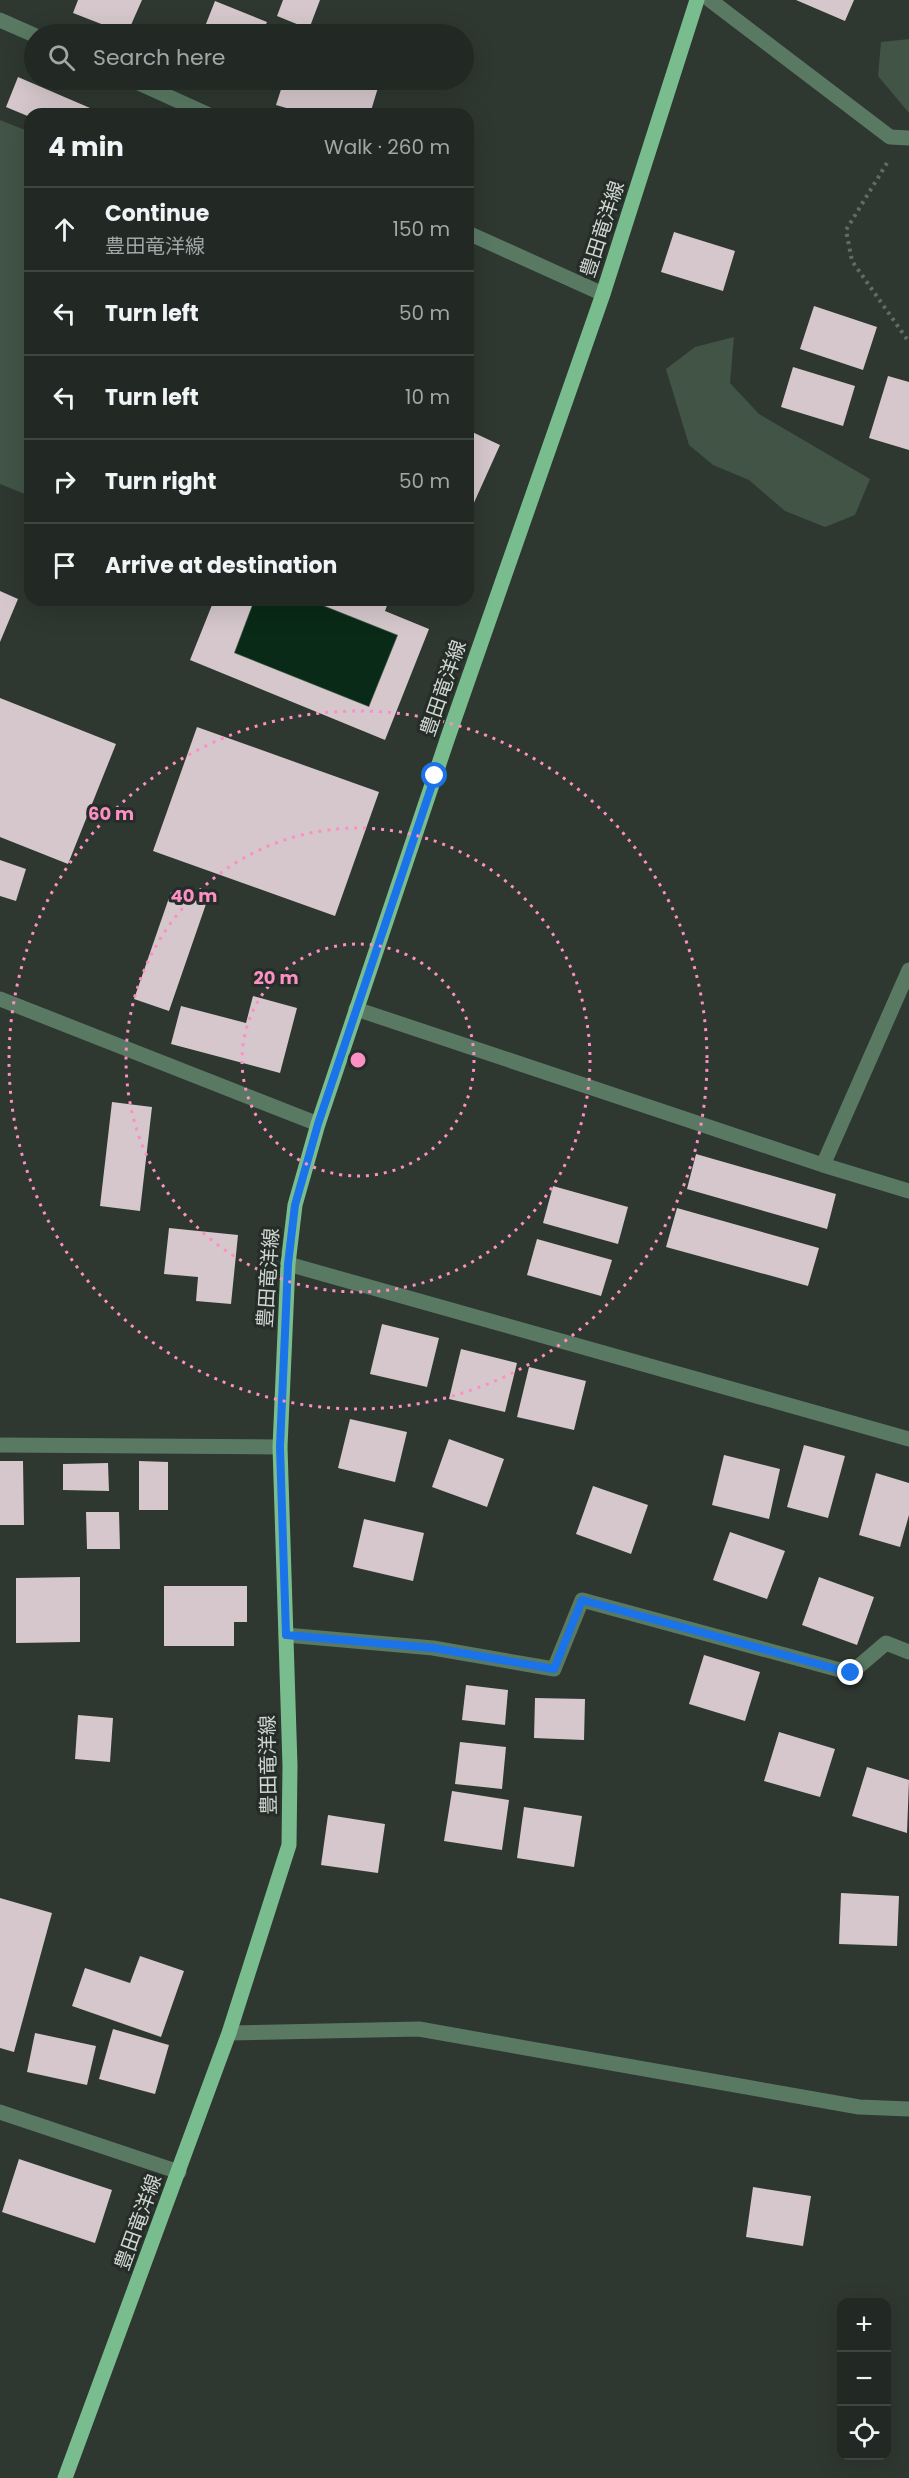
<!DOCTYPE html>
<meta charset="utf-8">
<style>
:root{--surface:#222924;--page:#2e3531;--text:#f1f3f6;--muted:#a2a6a6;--line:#3f4541}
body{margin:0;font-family:Poppins,"Noto Sans JP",sans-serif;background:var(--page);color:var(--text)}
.controls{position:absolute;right:18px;bottom:18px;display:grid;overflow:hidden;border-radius:12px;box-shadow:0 6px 24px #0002}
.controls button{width:54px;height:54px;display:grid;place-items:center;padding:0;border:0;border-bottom:2px solid var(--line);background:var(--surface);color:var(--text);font:30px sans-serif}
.stop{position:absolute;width:18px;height:18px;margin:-14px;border:4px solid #1a73e8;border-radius:50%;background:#fff}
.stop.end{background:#1a73e8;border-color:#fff;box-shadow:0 2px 6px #0008}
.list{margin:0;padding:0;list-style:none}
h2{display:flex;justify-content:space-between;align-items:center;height:78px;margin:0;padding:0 24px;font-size:26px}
h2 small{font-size:20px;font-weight:400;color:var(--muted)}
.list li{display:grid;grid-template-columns:39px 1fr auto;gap:18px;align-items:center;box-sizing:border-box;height:84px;padding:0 24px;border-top:2px solid var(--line)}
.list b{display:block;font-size:22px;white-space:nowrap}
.list p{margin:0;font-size:20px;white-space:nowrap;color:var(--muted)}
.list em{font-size:20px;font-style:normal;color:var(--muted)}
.icon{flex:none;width:33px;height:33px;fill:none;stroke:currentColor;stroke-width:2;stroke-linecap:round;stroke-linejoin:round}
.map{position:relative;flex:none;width:909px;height:2478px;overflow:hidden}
.search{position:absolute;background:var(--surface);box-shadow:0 6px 24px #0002;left:24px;top:24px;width:450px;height:66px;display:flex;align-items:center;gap:15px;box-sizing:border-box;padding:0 21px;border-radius:33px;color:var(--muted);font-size:22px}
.panel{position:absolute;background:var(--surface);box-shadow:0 6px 24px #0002;left:24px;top:108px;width:450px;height:498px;border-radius:18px}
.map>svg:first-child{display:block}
</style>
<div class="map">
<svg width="909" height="2478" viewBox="0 0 909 2478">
<rect width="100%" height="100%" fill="#2e3730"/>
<!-- green -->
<path fill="#415446" d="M909 39V113L878 76 881 42Z
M0 120 30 132V496L0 484Z
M734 337 730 383 759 414 870 479 855 515 825 527 785 511 749 480 713 465 689 445 666 369 695 347Z"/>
<!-- water -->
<path fill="#092a16" stroke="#455e4e" stroke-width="1.5" d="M254 600H310L398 635 369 707 234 653Z"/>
<!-- building -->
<path fill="#d5c7cc" d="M78 0H142L127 34 73 13Z
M283 0H320L309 29 277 16Z
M796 0H854L845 21Z
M215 1 267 22 262 34H202Z
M18 77 104 114H30V117L6 107Z
M284 80H373L380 81 370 114H307L276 105Z
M674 232 735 251 723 291 661 272Z
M814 306 877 327 863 370 800 349Z
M793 367 855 386 843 426 781 407Z
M888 376 909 382V450L869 438Z
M468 430 500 445 468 516Z
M0 591 18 599 0 642Z
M214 600H254L234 653 369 707 398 635 310 600H389L385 611 429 629 385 740 190 660Z
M0 698 116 744 68 864 0 837Z
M197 727 379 792 335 916 153 851Z
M0 860 26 869 16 901 0 896Z
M171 892 206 904 169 1011 134 999Z
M253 996 297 1008 280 1073 171 1044 181 1006 246 1023Z
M112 1102 152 1107 140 1211 100 1206Z
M696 1154 836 1194 827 1229 687 1189Z
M553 1186 628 1207 618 1244 543 1223Z
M677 1208 819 1248 808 1286 666 1247Z
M169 1228 238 1235 231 1304 196 1301 198 1277 164 1274Z
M537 1239 612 1260 601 1296 527 1275Z
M382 1324 439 1338 427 1387 370 1374Z
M461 1349 517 1363 505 1412 449 1399Z
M529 1367 586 1381 574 1430 517 1417Z
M350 1419 407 1432 395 1482 338 1468Z
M449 1439 504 1459 487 1507 432 1487Z
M804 1445 845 1456 828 1518 787 1507Z
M724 1455 780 1469 769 1519 712 1505Z
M0 1461H23L24 1525H0Z
M139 1461 168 1462V1510H139Z
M108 1463 109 1491 63 1490V1464Z
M876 1473 909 1483V1515L900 1547 859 1535Z
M593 1486 648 1505 631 1554 576 1534Z
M86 1512H119L120 1549H87Z
M364 1519 424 1533 413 1581 353 1567Z
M730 1532 785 1551 767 1599 713 1580Z
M80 1577V1642L16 1643V1578Z
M819 1577 874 1597 857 1645 802 1625Z
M164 1586H247V1622H234V1646H164Z
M704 1655 760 1672 745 1721 689 1704Z
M466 1685 508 1690 505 1725 462 1720Z
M535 1698 585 1699 584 1740 534 1738Z
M78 1715 113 1718 110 1762 75 1759Z
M779 1732 835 1749 820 1797 764 1781Z
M460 1742 506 1747 502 1789 455 1784Z
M867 1767 909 1780 907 1833 852 1816Z
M452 1791 509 1800 502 1850 444 1841Z
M524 1807 582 1816 574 1867 517 1858Z
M328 1815 385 1824 378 1873 321 1865Z
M841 1893 899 1896 897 1946 839 1944Z
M0 1898 52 1913 14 2052 0 2048Z
M140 1956 184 1971 161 2037 72 2006 85 1968 130 1983Z
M113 2029 169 2045 155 2094 99 2079Z
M35 2033 96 2046 87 2085 27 2072Z
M19 2159 112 2190 95 2243 2 2212Z
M753 2187 811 2196 803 2246 746 2237Z"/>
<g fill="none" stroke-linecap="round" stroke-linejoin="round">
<!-- path -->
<path stroke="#636b65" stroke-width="4" stroke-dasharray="3 4.5" stroke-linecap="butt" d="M887 163 846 230 852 261 909 342"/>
<!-- minor -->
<path stroke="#597963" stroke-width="15" d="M710 0 890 137 909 138
M0 20 34 35
M132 80 207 114
M468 233 603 294
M0 999 318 1124
M356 1009 823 1165 909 1191
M823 1165 909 970
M288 1264 909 1439
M0 1445 280 1447
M286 1635 433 1648 554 1669 582 1600 851 1673 886 1643 909 1652
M229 2033 419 2029 859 2107 909 2109
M0 2112 179 2172"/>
<!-- major -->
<path stroke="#79bd8f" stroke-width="15" d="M65 2478 229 2033 289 1845 290 1766 280 1447 288 1264 295 1205 318 1124 448 737 603 294 697 0"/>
</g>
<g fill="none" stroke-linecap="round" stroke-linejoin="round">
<!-- route -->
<path stroke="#1a73e8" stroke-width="8" d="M435 776 318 1124 295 1205 288 1264 280 1447 286 1635 433 1648 554 1669 582 1600 851 1673"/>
</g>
<!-- distance rings -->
<g fill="none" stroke="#fc8fc3" stroke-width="3" stroke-dasharray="3 6">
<circle cx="358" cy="1060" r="116"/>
<circle cx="358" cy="1060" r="232"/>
<circle cx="358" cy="1060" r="349"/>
</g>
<g text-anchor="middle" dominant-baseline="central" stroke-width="6" stroke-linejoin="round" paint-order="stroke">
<!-- street labels -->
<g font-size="20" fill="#d0d6d2" stroke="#242d27">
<text transform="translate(602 229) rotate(-72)">豊田竜洋線</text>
<text transform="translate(443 688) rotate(-71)">豊田竜洋線</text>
<text transform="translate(268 1278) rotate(-86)">豊田竜洋線</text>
<text transform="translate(268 1765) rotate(-91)">豊田竜洋線</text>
<text transform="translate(138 2222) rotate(-70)">豊田竜洋線</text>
</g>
</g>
<circle cx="358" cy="1060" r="9" fill="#fc8fc3" stroke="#242d27" stroke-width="3"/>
<g font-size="18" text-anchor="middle" font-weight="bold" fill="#fc8fc3" stroke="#242d27" stroke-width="6" stroke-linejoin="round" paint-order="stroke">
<text x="111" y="820">60 m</text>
<text x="194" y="902">40 m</text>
<text x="276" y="984">20 m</text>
</g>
</svg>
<div class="controls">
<button>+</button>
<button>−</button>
<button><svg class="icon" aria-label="locate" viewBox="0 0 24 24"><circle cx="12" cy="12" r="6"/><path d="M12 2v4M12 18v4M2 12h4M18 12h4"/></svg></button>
</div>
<div class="stop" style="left:435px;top:776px"></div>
<div class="stop end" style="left:851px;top:1673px"></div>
<div class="search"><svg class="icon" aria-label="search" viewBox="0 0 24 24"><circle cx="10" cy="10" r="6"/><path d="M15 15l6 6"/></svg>Search here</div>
<section class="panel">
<h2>4 min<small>Walk · 260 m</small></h2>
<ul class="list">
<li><svg class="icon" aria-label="ahead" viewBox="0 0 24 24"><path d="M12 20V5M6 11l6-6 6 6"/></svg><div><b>Continue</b><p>豊田竜洋線</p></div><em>150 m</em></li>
<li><svg class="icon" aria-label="left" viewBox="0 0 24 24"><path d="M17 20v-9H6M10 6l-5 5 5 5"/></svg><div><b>Turn left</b></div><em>50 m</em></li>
<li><svg class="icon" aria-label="left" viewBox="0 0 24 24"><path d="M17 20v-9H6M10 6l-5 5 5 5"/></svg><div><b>Turn left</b></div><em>10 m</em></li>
<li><svg class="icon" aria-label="right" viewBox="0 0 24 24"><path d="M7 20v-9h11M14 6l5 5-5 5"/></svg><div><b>Turn right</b></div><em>50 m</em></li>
<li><svg class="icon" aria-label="arrive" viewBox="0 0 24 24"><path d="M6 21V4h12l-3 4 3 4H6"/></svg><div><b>Arrive at destination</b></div></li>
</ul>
</section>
</div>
